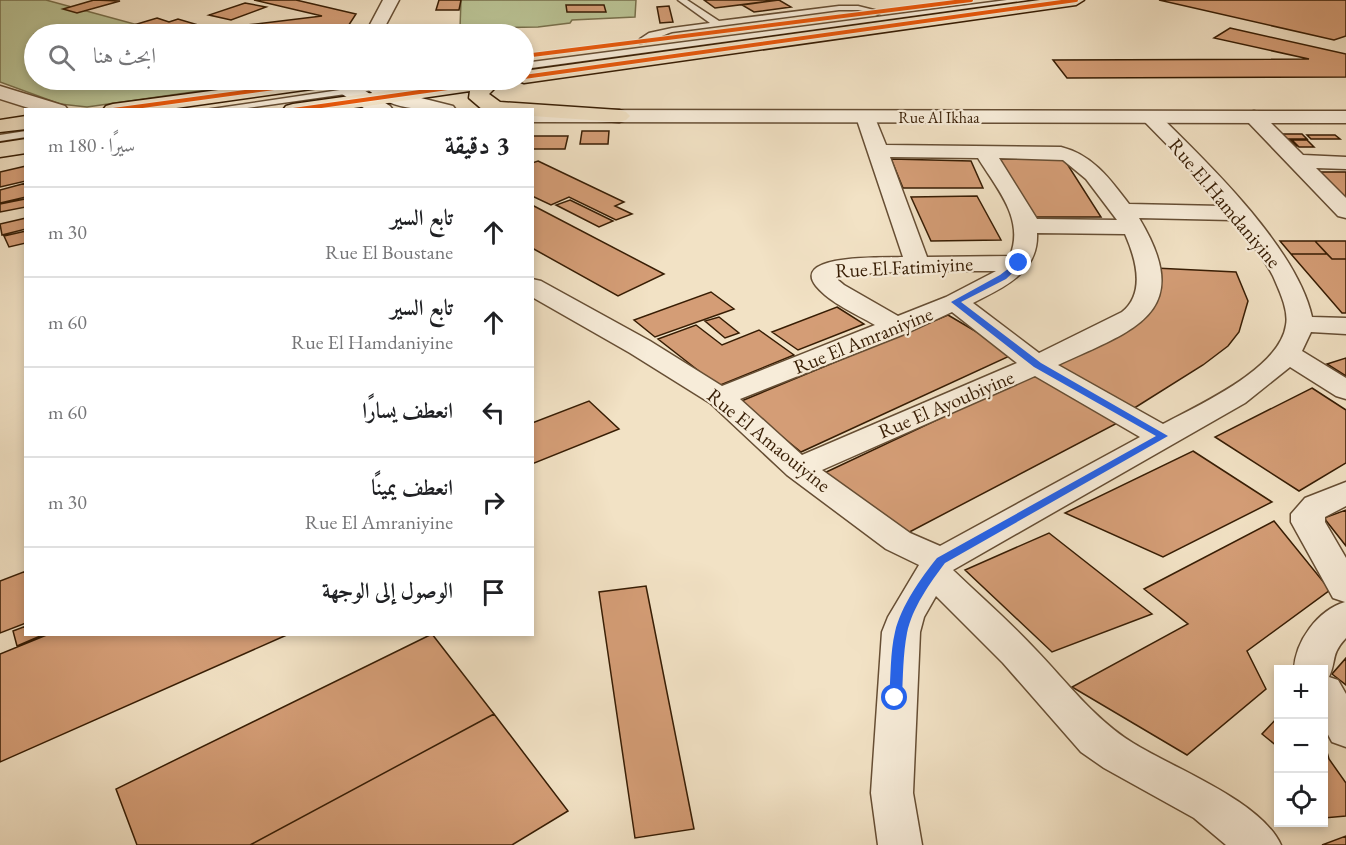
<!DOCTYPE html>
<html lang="ar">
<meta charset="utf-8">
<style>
:root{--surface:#fff;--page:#f6f6f6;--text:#202124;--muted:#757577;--line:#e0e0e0}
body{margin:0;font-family:"EB Garamond",Amiri,serif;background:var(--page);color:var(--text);direction:rtl}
.controls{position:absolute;right:18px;bottom:18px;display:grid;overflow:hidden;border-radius:0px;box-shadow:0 3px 9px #0003}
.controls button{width:54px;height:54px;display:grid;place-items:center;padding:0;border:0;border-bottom:2px solid var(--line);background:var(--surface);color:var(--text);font:30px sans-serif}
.stop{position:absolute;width:18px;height:18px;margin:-14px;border:4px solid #2563eb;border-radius:50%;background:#fff}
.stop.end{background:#2563eb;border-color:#fff;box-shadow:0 2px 6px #0008}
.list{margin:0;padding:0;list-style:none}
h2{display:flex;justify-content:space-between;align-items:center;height:78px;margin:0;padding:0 24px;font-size:26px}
h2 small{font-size:20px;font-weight:400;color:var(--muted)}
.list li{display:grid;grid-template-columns:39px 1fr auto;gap:18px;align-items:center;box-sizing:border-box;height:90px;padding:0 24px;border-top:2px solid var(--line)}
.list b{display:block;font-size:22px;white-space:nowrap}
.list p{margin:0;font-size:20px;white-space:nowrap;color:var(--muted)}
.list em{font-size:20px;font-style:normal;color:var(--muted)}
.icon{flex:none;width:33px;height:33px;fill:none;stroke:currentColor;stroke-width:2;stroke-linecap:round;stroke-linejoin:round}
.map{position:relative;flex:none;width:1346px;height:845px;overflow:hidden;direction:ltr}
.search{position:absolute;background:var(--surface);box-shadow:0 3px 9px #0003;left:24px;top:24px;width:510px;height:66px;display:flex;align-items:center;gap:15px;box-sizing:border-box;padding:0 21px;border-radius:33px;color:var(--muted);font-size:22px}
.panel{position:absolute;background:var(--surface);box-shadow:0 3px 9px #0003;left:24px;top:108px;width:510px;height:528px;border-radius:0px;direction:rtl}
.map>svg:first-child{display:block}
</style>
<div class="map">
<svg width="1346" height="845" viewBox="0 0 1346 845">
<rect width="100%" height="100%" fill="#f2e2c5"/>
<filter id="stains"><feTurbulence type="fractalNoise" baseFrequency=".00333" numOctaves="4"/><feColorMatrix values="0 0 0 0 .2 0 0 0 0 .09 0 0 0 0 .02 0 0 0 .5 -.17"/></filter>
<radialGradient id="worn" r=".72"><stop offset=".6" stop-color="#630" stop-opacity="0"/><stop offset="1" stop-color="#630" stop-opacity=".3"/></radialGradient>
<!-- green -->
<path fill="#bac395" stroke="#78704c" stroke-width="1.5" d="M0 0H46L171 34H34V80H238L235 86 87 107 60 104 0 82Z
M461 0H636L635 17 572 20 570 23 538 27 460 28Z"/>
<!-- building -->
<path fill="#d49d76" stroke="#371d04" stroke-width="1.5" d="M94 0 120 1 77 13 63 9Z
M254 0H296L356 14 343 34H323L320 28 267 34H235L234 31 248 29 247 25 322 16Z
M439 0H461L459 10H436Z
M704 0H779L715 8Z
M779 0 791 7 754 12 742 5Z
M1159 0H1346V36L1334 40Z
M245 3 266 7 231 20 209 15Z
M566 5H604L606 12H567Z
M669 6 673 22 660 23 657 7Z
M157 18 169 22 178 19 205 27 182 34H171L137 24Z
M1230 28 1346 54V77L1067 78 1053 60 1309 59 1214 38Z
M582 131H609L608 144H580Z
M1274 134H1302L1307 139H1289L1296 146H1286Z
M1307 135H1335L1340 139H1311Z
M532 136H568L565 149H532Z
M1292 140H1307L1314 147H1299Z
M891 159 971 161 983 188H903Z
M995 159H1064L1101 217H1025Z
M538 161 624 202 615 206 632 214 616 220 569 197 551 205 532 196V163Z
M26 166V181L0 187V172Z
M1314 172H1346V202Z
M26 183V197L0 203V190Z
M977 196 1001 240 931 241 911 197Z
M25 199 26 207 0 212V204Z
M570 200 613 221 599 227 556 205Z
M532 205 664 274 618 296 532 248Z
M26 218V229L2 235 0 224Z
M26 231V243L9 247 4 236Z
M1280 241H1315L1327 254H1291Z
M1315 241H1346V259H1332Z
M1291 254H1327L1332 259H1346V313H1342Z
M1155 268 1236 272 1248 301 1239 332 1228 346 1203 365 1128 412 1049 365 1150 303Z
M711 292 734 309 655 337 634 320Z
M837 307 864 324 798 350 772 332Z
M948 315 1014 354 801 452 739 402Z
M719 317 739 333 725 338 705 321Z
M696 325 722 345 759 330 794 355 718 386 658 339Z
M1346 358V376L1327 364Z
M1043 370 1125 419 898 538 820 475Z
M1312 388 1346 410V463L1299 491 1215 437Z
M589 401 619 429 532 464V423Z
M1193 451 1272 502 1163 557 1065 513Z
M1346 510V546L1324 518Z
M1274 521 1330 590 1247 651 1266 689 1187 755 1072 687 1188 624 1144 589Z
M1049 533 1152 614 1052 652 965 570Z
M26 571V623L0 633V581Z
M646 586 694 829 635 838 599 592Z
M26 626V634H45L17 646 13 631Z
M49 634H289L0 762V654Z
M432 634 494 714 250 845H137L116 789Z
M1346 658V685L1332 674Z
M494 714 568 811 512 845H250Z
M1278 717V747L1262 734Z
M1324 742 1329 759 1346 783V816L1324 818Z
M1346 836V845H1322Z"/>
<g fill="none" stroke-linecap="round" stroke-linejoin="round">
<defs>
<path id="service" d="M678 0H687L719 21 839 6H858L882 12 878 14 858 10H839L672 32C663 35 648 43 640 43V39L649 33 672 28 710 23Z
M1007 0H1028L524 69V63Z
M244 80H252L242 94H236L234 92Z
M407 80H427L423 83 233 110H205Z
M26 131V137L0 141V135Z"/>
<path id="minor" d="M383 0H399L381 34H365Z
M866 111 873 113 886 145 1061 147C1093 155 1110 179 1129 204L1221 206 1188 166 1140 117 1143 113H1157C1207 162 1297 248 1312 317L1346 318V334L1311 332 1302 351 1346 378V399L1336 396 1290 367 1245 403 953 570C980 596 1009 621 1035 649 1066 681 1095 720 1133 743 1175 769 1261 801 1281 845H1226L1194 818 1104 768 1081 752 1003 663 936 596 924 617 920 632 913 793 922 845H878L871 793 882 632 888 617 919 565 886 549 787 475 710 403 630 353 532 297V279L541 281 650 341 722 386 875 325C856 314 830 303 816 286 790 253 889 258 903 257L856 117 859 113ZM890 157 978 158C997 189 1025 219 1010 256L927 257ZM999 158 1063 160 1086 179 1117 220 1037 219ZM1139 218 1232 220C1246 238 1263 256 1273 276 1279 290 1289 310 1286 325 1280 369 1198 405 1163 424L1058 365C1133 330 1197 314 1139 218ZM1037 233 1125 234C1136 259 1146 293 1122 312L1039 353 973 303C1003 287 1039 273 1037 233ZM917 271H996L946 297 898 316 844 285 838 280V275ZM952 312 1017 363 802 455 740 399 907 333ZM1035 376 1140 437 940 546 910 533 822 470Z
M1254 111 1261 113 1303 155 1346 157V169L1316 168 1346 198V218L1338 216 1247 121 1244 117 1247 113Z
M1346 482V506L1325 517V522L1346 558V638C1330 655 1337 660 1329 677L1338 680 1346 694V747L1332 742 1324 727V670H1294C1295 641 1318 610 1345 602L1333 598 1291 522V514L1305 498Z"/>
<path id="tertiary" d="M334 80H354L357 86 390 106 393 110H367L342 94Z
M360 80H381L413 96 453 106 456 110C423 110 381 111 360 80Z
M0 86 65 106 68 110H35L0 99Z
M532 110 1346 111V123L532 122Z"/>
<path id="primary" d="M1040 0H1084L1076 5 524 83 516 80H524V71Z
M293 80H343L340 84 333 86 162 110H103L106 106 113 104Z
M465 80H514L511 84 496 87 489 94 500 102 619 110 626 112 630 116 626 120 619 122 532 116V110H483L469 98 470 91 340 110H283L286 106 293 104Z
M26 116V129L0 132V120Z
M26 139V153L0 157V143Z"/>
</defs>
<!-- service casing -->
<use href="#service" stroke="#664e34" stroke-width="3"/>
<!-- minor casing -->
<use href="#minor" stroke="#664e34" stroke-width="3"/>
<!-- tertiary casing -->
<use href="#tertiary" stroke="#664e34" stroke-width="3"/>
<!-- primary casing -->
<use href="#primary" stroke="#371d04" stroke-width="3"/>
<!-- service -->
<use href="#service" fill="#f7ecd9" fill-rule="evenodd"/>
<!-- minor -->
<use href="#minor" fill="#f7ecd9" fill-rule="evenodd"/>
<!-- tertiary -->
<use href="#tertiary" fill="#f7ecd9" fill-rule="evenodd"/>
<!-- primary -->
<use href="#primary" fill="#f2e2c5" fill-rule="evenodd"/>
<defs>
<path id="cycleway" d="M524 56 971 0
M524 77 1076 0
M113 110 333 80
M293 110 504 80"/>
</defs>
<!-- cycleway casing -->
<use href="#cycleway" stroke="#f7ecd9" stroke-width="6"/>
<!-- cycleway -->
<use href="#cycleway" stroke="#e8590c" stroke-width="4"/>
</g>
<!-- route -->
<path fill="#2563eb" d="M1017 262 1023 263 1006 279 961 302 1041 363 1168 436 945 563C930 583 912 608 907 633 903 654 903 677 902 698L895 704 889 698C891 677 890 653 895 632 901 606 921 578 937 558L1156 436 1034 367 951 302 1000 275Z"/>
<g text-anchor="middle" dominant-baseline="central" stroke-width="4.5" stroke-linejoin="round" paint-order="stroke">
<!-- far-street labels -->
<g font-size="16" fill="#371d04" stroke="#f7ecd9">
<text x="939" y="117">Rue Al Ikhaa</text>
</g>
<!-- street labels -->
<g font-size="20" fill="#371d04" stroke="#f7ecd9">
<text transform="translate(1225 203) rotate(50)">Rue El Hamdaniyine</text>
<text transform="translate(904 267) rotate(-3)">Rue El Fatimiyine</text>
<text transform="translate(863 340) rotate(-22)">Rue El Amraniyine</text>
<text transform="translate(946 404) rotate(-23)">Rue El Ayoubiyine</text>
<text transform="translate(769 440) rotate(39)">Rue El Amaouiyine</text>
</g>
</g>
<rect width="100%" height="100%" filter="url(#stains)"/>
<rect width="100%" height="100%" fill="url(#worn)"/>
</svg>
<div class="controls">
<button>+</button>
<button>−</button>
<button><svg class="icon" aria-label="locate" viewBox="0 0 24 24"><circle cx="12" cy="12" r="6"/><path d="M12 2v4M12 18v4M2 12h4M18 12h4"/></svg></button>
</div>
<div class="stop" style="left:895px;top:698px"></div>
<div class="stop end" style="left:1019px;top:263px"></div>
<div class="search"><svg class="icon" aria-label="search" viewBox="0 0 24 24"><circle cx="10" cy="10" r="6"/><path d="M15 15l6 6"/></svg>ابحث هنا</div>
<section class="panel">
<h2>3 دقيقة<small>سيرًا · 180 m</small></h2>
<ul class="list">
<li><svg class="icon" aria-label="ahead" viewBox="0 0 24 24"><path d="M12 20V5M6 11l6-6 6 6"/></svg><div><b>تابع السير</b><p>Rue El Boustane</p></div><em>30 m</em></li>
<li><svg class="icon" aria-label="ahead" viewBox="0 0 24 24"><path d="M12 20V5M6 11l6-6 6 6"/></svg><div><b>تابع السير</b><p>Rue El Hamdaniyine</p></div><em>60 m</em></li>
<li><svg class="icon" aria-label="left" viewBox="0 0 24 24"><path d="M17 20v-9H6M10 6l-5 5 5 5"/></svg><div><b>انعطف يسارًا</b></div><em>60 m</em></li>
<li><svg class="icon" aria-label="right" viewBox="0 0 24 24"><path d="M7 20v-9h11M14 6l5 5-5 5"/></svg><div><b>انعطف يمينًا</b><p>Rue El Amraniyine</p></div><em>30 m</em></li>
<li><svg class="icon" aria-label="arrive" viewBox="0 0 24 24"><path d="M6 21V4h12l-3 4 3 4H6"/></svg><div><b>الوصول إلى الوجهة</b></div></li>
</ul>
</section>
</div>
